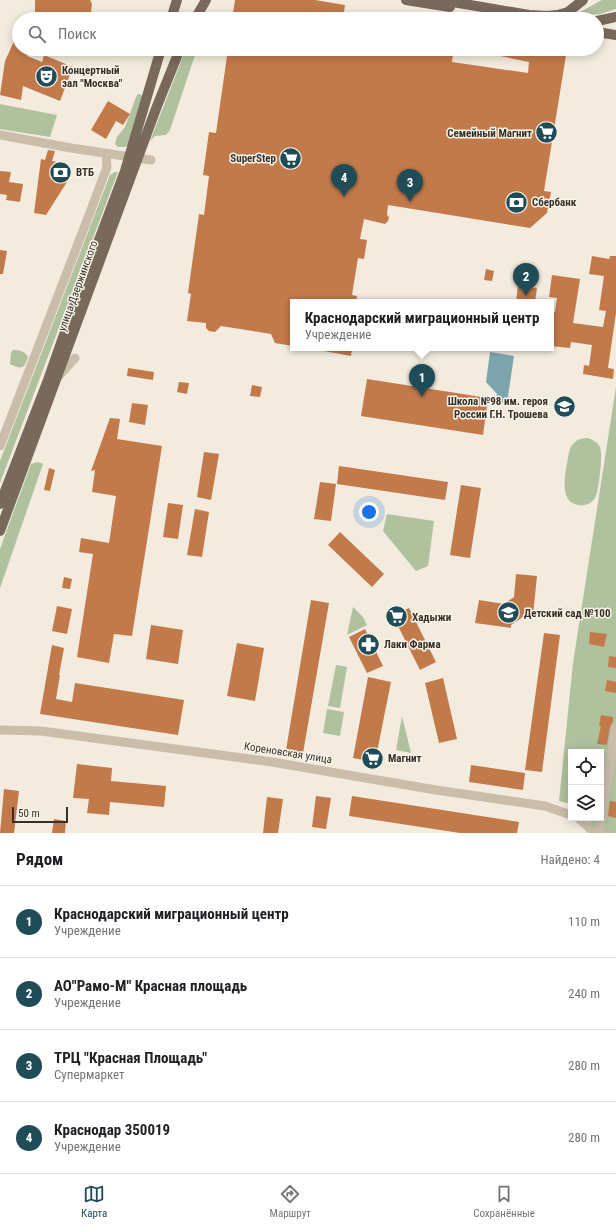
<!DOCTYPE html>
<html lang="ru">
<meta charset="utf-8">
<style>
:root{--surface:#fff;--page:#f6f6f6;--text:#202124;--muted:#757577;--line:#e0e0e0;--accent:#204c58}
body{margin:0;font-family:"Roboto Condensed",sans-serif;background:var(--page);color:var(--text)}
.controls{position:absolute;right:12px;bottom:12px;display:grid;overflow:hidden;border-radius:0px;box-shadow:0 2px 10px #0003}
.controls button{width:36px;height:36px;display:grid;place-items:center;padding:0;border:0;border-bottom:1px solid var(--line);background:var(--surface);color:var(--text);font:20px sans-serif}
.scale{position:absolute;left:12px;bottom:10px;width:56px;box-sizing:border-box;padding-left:4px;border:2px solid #373029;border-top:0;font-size:11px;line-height:14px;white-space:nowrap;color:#373029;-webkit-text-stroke:3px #f9f5ea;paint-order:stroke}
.you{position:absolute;left:369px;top:512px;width:14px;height:14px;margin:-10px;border:3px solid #fff;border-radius:50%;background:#1a73e8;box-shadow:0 0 0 6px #1a73e833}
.badge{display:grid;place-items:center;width:26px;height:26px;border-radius:50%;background:var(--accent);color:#fff;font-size:13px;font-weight:700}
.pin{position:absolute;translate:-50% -33px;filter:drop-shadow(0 1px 2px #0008)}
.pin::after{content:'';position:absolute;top:21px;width:14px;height:12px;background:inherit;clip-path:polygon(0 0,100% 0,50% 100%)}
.popup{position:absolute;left:290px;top:299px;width:264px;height:52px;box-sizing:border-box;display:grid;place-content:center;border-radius:0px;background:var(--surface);filter:drop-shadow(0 1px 3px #0005);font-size:13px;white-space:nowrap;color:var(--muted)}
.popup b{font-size:15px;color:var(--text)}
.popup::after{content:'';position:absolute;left:50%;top:100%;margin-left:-8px;border:8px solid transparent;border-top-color:var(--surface)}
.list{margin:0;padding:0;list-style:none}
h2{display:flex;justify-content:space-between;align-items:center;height:52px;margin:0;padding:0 16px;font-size:17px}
h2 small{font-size:13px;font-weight:400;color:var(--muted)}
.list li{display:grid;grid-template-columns:26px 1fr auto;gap:12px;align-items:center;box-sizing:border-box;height:72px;padding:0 16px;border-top:1px solid var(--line)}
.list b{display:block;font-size:15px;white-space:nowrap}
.list p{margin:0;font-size:13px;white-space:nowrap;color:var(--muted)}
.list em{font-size:13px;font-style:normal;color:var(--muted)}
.icon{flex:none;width:22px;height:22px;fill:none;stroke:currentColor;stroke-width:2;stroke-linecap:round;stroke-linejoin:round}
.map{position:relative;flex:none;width:616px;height:833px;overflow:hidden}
.search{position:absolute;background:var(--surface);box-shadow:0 2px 10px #0003;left:12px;right:12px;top:12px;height:44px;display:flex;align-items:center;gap:10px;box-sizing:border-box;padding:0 14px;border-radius:22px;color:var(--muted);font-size:15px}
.sheet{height:340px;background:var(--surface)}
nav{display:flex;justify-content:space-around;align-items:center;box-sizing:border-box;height:56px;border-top:1px solid var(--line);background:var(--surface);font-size:11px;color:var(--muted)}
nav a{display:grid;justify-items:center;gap:2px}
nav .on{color:var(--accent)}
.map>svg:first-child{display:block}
</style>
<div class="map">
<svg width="616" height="833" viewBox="0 0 616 833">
<rect width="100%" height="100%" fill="#f2ebde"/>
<!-- green -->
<path fill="#b0c19e" d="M602 0H616V9L600 14 573 16Z
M186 49H197L170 130 166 135 155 136 150 141Z
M138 94H140L143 97 128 145 125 147H118L115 144 117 137 125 127 136 97Z
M0 104 57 115 50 137 0 129Z
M115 172H118L0 483V461L110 175Z
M13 350C19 350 25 351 28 357 24 370 21 369 10 364L11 353Z
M616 387V833H597L587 818H601V752H571V804L559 801 573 663Z
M588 438C593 440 597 442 600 447 603 454 599 491 595 498 591 504 585 506 579 505 556 503 567 467 569 452 572 442 578 438 588 438Z
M38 462 43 464 0 588V549L31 464Z
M387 514 434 521 428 566 416 571 383 531Z
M353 607 363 617 367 625 347 635Z
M336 665 347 667 340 708 328 706Z
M327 709 344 712 340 736 323 733Z
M402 716 411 753 396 750Z"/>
<!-- water -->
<path fill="#7ea5ae" d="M490 352 514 356 507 403 495 402 497 394 486 382Z"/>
<!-- building -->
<path fill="#c27a4b" d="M35 0H90L92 4 90 19H35Z
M235 0H315L345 5 343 19H232Z
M19 30V49H28L27 56 42 62 44 55 73 67 60 101 23 86 21 100 0 95 5 61Z
M228 49H380L407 53V49H454L452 62 528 73 529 62 480 52V49H567L544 191 551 192 547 213 530 228 388 205 387 215 389 217 388 221 385 224 364 219 360 239 367 240 364 259 358 258 352 295 357 296 356 302H293V346L275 343 271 334 221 326 215 332 209 331 206 328V323L187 321 191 294 188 293 199 214 204 215 209 176 203 175 209 132 216 133Z
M108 101 130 114 123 125 116 121 106 139 91 130Z
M48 150 55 151 52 161 68 164V177L67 182 46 215 34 213 41 159 45 160Z
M0 171 11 172 9 182 23 184 20 202 6 200 7 195 0 194Z
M0 250 7 251 3 274H0Z
M592 256 609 259 610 256H616V313L608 368 614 369 613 379 583 374 584 365 589 366 592 345 571 342 570 348 551 346V311L555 312 557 298 549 297 552 275 580 279 573 323 603 327 606 311 599 310 604 276 589 274Z
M486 269 494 271 492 281 484 280Z
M518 285 537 288 535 302H516Z
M324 348H352L351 356 324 351Z
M128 368 154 372 153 380 127 376Z
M367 379 488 398 483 435 361 416Z
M179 382 189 383 187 394 177 392Z
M252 385 262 387 260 397 250 396Z
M132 403 148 405 145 425 129 422Z
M110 418 120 419 117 439 162 446 132 636 114 634 109 663 77 657 93 554 79 552 81 538 109 543 116 496 92 492 95 470 91 471Z
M204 452 219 454 211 500 197 497Z
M339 466 448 482 445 500 337 484Z
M49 468 55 470 50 491 44 490Z
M320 482 336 484 331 521 314 519Z
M461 485 481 488 470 558 450 555Z
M168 503 183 505 178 539 163 537Z
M195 509 209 512 202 557 187 555Z
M340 532 384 574 372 587 328 545Z
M516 574 537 576 533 615 527 614 511 625V628L475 623 479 600 504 604 514 597Z
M64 577 72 579 70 589 62 588Z
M311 600 329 603 303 753 286 750Z
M57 606 72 609 67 634 52 631Z
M409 608 436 662 420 670 393 616Z
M151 625 183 630 178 664 146 659Z
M365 629 383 666 367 673 349 637Z
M590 632 607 634 604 647 589 644Z
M544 633 560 635 542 772 525 770Z
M237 643 264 648 255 701 227 696Z
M52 645 64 648 59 675H60L56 699 72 702 75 683 184 700 178 735 40 714Z
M609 656 616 657V668L608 667Z
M368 677 391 682 375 762 353 758Z
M443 678 457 739 439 743 425 683Z
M607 680 616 682V693L605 691Z
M601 715 613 717V722L610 726 607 745 597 744 601 726H599Z
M77 764 112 768 111 781 166 786 164 807 110 802 109 815 87 813 89 799 73 798Z
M471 765 525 773 523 790 469 782Z
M4 789 19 791 14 833H0Z
M316 796 331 798 326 829 312 827Z
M352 796 519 822 517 833H460L349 816Z
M267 797 283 799 278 833H263Z
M610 801 616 802V818L608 816Z
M54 819 66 821 65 833H52Z"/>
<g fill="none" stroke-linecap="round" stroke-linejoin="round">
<!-- minor -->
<path stroke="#cabdaa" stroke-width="9" d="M0 135 71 148 151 160
M58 377 75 358
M0 446 89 215 107 167 106 154
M0 730 41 731 272 762 436 790 545 806 571 815
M578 818 595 833
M599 833 616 727"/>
<!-- major -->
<path stroke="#79695b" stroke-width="10" d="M406 0 450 7
M441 0 529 15 547 16 558 15 568 12 583 0
M171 19 177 0
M195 19 206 0
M597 21 616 17
M597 32 616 35
M0 504 48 380 73 309 125 171 161 49
M0 531 157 106 180 49"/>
</g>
<!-- icons -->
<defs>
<symbol id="theatre-disc" viewBox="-11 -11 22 22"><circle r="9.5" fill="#204c58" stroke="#f9f5ea"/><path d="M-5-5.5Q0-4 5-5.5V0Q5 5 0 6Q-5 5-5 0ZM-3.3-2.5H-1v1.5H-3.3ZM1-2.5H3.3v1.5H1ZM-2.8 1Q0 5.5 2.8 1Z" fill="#fff"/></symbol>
<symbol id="supermarket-disc" viewBox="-11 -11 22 22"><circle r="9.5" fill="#204c58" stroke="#f9f5ea"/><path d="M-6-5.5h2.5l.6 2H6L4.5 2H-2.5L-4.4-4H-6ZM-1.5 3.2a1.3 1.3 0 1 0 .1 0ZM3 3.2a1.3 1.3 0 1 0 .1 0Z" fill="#fff"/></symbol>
<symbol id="bank-disc" viewBox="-11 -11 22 22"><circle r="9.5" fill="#204c58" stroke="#f9f5ea"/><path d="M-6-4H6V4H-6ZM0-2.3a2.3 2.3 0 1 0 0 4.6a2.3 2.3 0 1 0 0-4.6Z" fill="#fff"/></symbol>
<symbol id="school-disc" viewBox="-11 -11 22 22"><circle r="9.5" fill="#204c58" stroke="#f9f5ea"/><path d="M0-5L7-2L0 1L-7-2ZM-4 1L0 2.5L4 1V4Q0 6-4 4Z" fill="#fff"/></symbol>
<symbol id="pharmacy-disc" viewBox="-11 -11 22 22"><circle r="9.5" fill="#204c58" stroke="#f9f5ea"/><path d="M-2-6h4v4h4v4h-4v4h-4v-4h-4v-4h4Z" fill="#fff"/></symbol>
</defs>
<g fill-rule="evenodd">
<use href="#theatre-disc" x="34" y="64" width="25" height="25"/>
<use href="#supermarket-disc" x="534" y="120" width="25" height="25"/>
<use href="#supermarket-disc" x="278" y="146" width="25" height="25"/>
<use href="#bank-disc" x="48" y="160" width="25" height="25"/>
<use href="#bank-disc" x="504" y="190" width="25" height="25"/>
<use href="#school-disc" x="552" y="394" width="25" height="25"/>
<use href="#school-disc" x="496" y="600" width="25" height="25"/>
<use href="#supermarket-disc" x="384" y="604" width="25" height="25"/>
<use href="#pharmacy-disc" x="356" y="632" width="25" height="25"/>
<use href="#supermarket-disc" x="360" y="746" width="25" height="25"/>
</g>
<g text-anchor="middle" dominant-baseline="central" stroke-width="3" stroke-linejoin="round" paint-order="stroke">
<!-- poi labels -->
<g font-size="11" font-weight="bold" fill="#373029" stroke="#f9f5ea" text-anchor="start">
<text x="62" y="70">Концертный<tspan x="62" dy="13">зал "Москва"</tspan></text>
<text x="532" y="133" text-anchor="end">Семейный Магнит</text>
<text x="276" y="158" text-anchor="end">SuperStep</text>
<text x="76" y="172">ВТБ</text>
<text x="532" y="202">Сбербанк</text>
<text x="548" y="401" text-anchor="end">Школа №98 им. героя<tspan x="548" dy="13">России Г.Н. Трошева</tspan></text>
<text x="524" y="613">Детский сад №100</text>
<text x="412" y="617">Хадыжи</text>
<text x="384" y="644">Лаки Фарма</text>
<text x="388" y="758">Магнит</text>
</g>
<!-- street labels -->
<g font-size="11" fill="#373029" stroke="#f9f5ea">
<text transform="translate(78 286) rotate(-70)">улица Дзержинского</text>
<text transform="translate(288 753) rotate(9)">Кореновская улица</text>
</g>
</g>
</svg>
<div class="controls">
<button><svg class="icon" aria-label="locate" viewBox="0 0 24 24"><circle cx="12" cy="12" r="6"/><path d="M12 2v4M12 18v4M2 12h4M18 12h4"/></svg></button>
<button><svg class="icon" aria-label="layers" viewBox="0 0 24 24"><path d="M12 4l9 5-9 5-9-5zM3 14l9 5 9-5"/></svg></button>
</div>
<div class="scale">50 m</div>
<div class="you"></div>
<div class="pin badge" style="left:422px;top:397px">1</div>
<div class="popup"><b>Краснодарский миграционный центр</b>Учреждение</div>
<div class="pin badge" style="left:526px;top:296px">2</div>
<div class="pin badge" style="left:410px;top:202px">3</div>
<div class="pin badge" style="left:344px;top:197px">4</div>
<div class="search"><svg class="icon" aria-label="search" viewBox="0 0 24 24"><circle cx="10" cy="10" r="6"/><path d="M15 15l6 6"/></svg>Поиск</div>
</div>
<section class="sheet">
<h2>Рядом<small>Найдено: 4</small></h2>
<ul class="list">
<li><span class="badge">1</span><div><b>Краснодарский миграционный центр</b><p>Учреждение</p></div><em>110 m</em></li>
<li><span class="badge">2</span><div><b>АО&quot;Рамо-М&quot; Красная площадь</b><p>Учреждение</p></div><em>240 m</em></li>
<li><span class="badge">3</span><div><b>ТРЦ &quot;Красная Площадь&quot;</b><p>Супермаркет</p></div><em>280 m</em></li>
<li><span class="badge">4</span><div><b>Краснодар 350019</b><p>Учреждение</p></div><em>280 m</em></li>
</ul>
</section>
<nav>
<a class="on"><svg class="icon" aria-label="map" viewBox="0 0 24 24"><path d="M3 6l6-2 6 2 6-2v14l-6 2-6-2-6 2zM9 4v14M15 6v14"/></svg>Карта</a>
<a><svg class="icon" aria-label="directions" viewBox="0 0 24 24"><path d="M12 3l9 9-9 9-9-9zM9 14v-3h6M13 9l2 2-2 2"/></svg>Маршрут</a>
<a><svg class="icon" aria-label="saved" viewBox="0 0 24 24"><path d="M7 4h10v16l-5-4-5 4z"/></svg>Сохранённые</a>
</nav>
